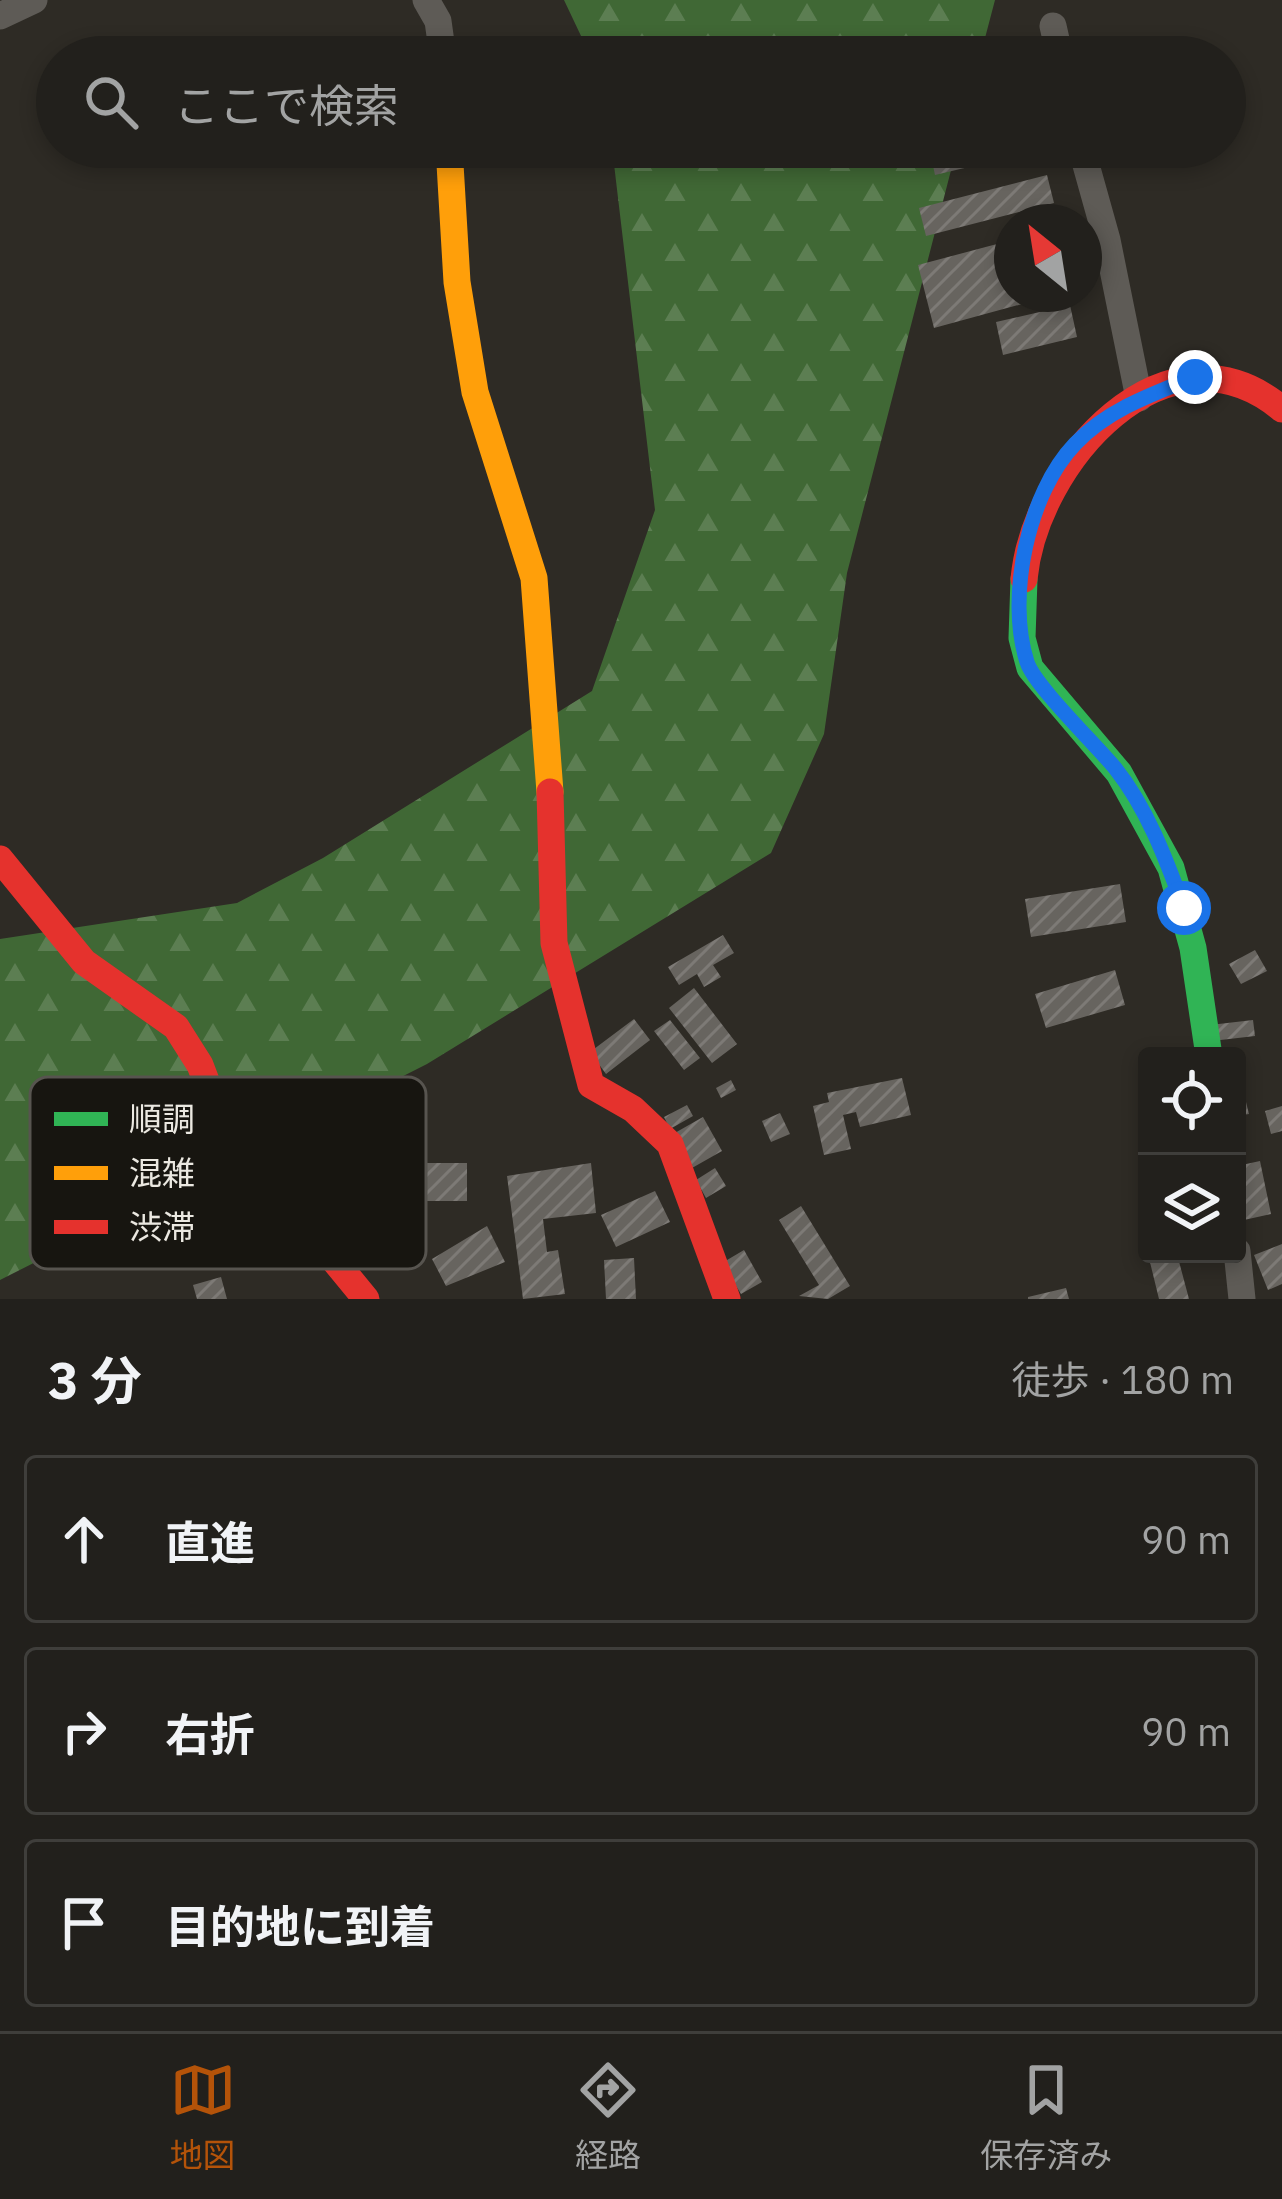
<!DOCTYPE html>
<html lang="ja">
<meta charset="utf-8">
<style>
:root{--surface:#22201c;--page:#2a2825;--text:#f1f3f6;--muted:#a2a3a3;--line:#3f3e3b;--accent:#b45309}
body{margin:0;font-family:"IBM Plex Sans","Noto Sans JP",sans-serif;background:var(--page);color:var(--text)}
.controls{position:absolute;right:36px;bottom:36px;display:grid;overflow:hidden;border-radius:12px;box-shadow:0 6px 18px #0003}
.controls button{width:108px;height:108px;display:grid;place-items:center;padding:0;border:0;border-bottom:3px solid var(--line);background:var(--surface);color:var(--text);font:60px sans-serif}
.compass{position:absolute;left:994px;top:204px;width:108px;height:108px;border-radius:50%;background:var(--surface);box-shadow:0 6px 18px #0003;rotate:330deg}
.stop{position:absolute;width:36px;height:36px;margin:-27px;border:9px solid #1a73e8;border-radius:50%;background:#fff}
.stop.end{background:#1a73e8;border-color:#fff;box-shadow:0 3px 12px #0008}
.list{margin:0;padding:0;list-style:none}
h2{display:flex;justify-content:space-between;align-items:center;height:156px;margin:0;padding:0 48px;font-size:51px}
h2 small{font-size:39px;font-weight:400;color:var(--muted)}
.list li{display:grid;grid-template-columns:78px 1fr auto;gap:36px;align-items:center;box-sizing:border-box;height:168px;margin:0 24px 24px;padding:0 24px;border:3px solid var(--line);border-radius:12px}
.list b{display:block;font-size:45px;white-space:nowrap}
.list em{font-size:39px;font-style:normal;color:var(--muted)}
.icon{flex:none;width:66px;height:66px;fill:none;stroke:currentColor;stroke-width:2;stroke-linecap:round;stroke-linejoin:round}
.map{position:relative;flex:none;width:1282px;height:1299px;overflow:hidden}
.search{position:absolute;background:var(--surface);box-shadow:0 6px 18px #0003;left:36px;right:36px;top:36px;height:132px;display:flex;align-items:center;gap:30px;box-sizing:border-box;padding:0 42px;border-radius:66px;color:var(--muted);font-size:45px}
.sheet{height:732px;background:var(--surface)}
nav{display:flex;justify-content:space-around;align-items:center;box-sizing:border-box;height:168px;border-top:3px solid var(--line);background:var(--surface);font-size:33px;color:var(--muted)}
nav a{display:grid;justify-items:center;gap:6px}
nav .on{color:var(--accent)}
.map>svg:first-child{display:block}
</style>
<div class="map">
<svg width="1282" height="1299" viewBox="0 0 1282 1299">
<defs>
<pattern id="forest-firs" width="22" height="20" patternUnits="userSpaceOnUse" patternTransform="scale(3)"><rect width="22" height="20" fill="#406835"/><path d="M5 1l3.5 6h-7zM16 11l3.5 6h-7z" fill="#5c7e52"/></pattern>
<pattern id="building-hatch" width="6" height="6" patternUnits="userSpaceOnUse" patternTransform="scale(3)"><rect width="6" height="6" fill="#67645f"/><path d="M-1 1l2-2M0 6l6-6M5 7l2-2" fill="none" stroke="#7d7a76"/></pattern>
</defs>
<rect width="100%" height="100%" fill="#2e2b25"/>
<!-- forest -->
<path fill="url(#forest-firs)" d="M564 0H995L980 57H591Z
M612 147H957L847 573 824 734 771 853 427 1064 0 1280V939L237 903 323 858 592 691 655 510Z"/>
<!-- building -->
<path fill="url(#building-hatch)" d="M929 147H995L998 160 935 175Z
M1047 175 1054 203 926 236 919 208Z
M1012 240V294L1055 295 934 328 918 265Z
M1070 305 1077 337 1003 355 996 322Z
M1120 884 1126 922 1031 937 1025 899Z
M723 935 734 953 713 965 721 977 704 987 697 974 679 985 668 967Z
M1255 950 1267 971 1241 984 1229 964Z
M1115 970 1125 1005 1046 1028 1035 994Z
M694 988 737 1044 712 1063 669 1008Z
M634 1019 650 1040 606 1074 590 1052Z
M670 1020 700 1058 684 1070 654 1031Z
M1253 1020 1255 1036 1212 1041 1210 1025Z
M902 1078 911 1115 860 1127 856 1112 843 1115 851 1149 824 1155 813 1106 829 1102 827 1093Z
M731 1080 736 1090 721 1098 716 1088Z
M1243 1090 1249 1114 1237 1116V1091Z
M687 1105 693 1116 670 1129 664 1117Z
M1282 1106V1131L1271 1134 1265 1111Z
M780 1113 790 1134 771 1142 762 1121Z
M703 1117 722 1151 692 1168 673 1134Z
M1260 1161 1271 1214 1244 1220 1237 1166Z
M415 1163H467V1201H415Z
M591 1163 596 1213 543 1219 547 1252 558 1250 565 1294 523 1299 507 1176Z
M715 1168 726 1186 706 1198 696 1180Z
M655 1191 670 1222 616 1247 601 1215Z
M801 1206 850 1286 828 1299 799 1296 819 1285 779 1220Z
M487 1226 505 1262 446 1286 432 1259Z
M1282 1244V1284L1268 1290 1254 1255Z
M744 1250 762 1282 741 1294 722 1263Z
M1148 1254H1177L1189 1299H1159Z
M634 1258 636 1299H606L604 1260Z
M221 1277 227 1299H197L193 1285Z
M1066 1288 1069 1299H1028V1297Z"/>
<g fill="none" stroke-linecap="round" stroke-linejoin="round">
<!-- street -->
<path stroke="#5e5b56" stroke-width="27" d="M426 0 438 21 443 57
M0 16 34 0
M1053 26 1060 57
M1081 147 1107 240 1139 398
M1237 1251 1242 1299"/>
<!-- fast -->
<path stroke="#30b455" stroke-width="27" d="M1024 579 1022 638 1030 668 1119 773 1171 868 1193 948 1209 1056"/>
<!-- slow -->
<path stroke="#ff9f0a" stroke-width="27" d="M449 147 457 282 475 392 534 578 550 792"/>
<!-- jam -->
<path stroke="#e5322d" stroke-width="27" d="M1024 579C1035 463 1166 313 1282 409
M550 792 554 943 591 1085 633 1109 670 1144 727 1299
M0 859 84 962 176 1027 200 1065 229 1141 255 1164 366 1299"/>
</g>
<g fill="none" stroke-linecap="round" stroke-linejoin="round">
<!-- route -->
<path stroke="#1a73e8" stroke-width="15" d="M1184 908C1166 859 1147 808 1115 768 1096 745 1034 685 1027 662 1006 597 1028 493 1075 444 1107 410 1152 394 1195 377"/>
</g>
<!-- legend -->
<rect x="30" y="1077" width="396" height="192" rx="18" fill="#171510" stroke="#57544f" stroke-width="3"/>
<rect x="54" y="1112" width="54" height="14" fill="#30b455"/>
<rect x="54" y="1166" width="54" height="14" fill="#ff9f0a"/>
<rect x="54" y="1220" width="54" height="14" fill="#e5322d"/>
<g font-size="33" fill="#ebe8e1">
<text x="129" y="1131">順調</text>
<text x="129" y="1185">混雑</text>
<text x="129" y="1239">渋滞</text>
</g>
</svg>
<div class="controls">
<button><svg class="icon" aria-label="locate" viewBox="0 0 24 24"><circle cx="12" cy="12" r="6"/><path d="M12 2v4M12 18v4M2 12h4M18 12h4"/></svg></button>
<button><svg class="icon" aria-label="layers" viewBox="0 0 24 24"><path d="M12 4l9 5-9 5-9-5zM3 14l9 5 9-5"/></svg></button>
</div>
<svg class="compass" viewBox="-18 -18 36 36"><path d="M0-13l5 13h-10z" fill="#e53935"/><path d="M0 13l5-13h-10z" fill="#a2a3a3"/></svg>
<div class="stop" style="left:1184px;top:908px"></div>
<div class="stop end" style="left:1195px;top:377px"></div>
<div class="search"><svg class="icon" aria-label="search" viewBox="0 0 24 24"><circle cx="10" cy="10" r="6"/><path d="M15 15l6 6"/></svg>ここで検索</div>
</div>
<section class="sheet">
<h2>3 分<small>徒歩 · 180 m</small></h2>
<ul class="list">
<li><svg class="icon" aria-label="ahead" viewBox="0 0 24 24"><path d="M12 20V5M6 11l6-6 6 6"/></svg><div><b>直進</b></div><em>90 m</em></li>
<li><svg class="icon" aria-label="right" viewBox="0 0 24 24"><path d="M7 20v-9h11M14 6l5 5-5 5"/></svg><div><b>右折</b></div><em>90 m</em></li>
<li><svg class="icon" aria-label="arrive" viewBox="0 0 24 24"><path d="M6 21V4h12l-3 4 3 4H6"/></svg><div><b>目的地に到着</b></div></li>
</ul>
</section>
<nav>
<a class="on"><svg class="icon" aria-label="map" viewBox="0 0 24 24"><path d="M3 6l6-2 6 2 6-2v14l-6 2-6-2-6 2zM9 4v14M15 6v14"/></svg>地図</a>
<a><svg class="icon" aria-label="directions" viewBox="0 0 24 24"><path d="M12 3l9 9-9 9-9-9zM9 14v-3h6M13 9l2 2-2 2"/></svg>経路</a>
<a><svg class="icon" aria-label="saved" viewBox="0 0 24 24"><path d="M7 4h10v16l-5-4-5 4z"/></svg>保存済み</a>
</nav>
